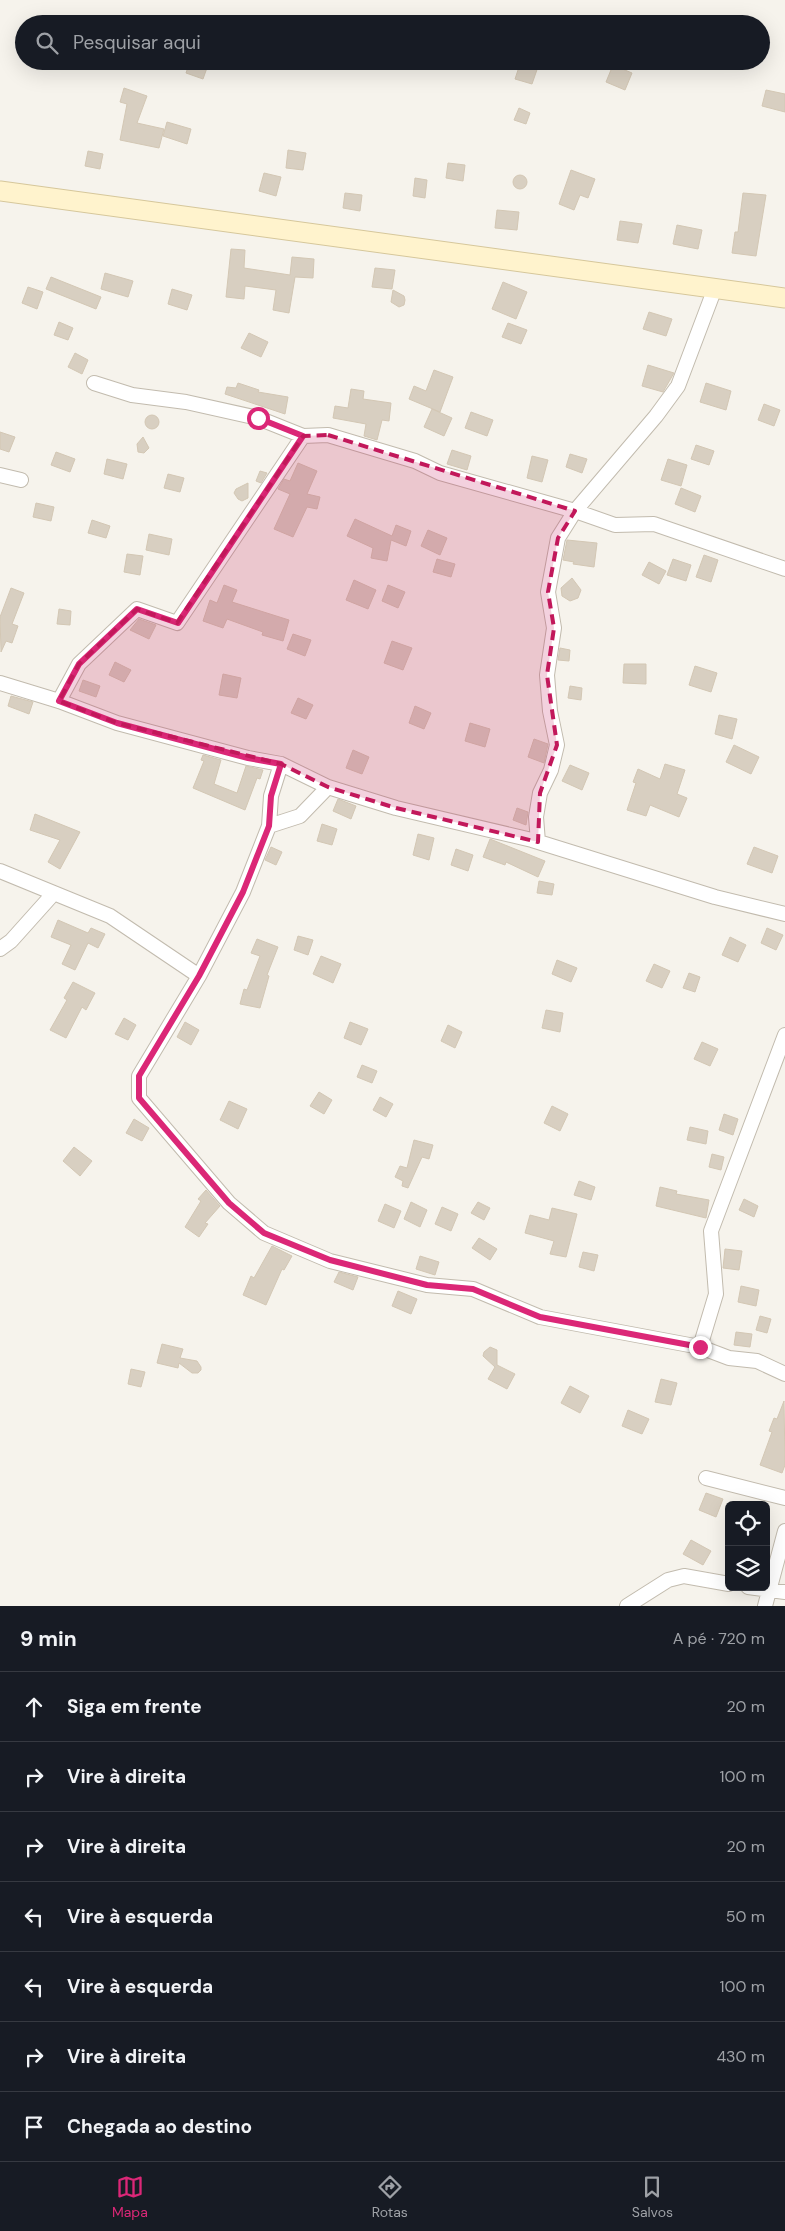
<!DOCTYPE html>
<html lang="pt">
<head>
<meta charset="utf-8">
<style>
  body { margin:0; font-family:"DM Sans",sans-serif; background:#20242c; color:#f1f3f6 }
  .controls { position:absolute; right:15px; bottom:15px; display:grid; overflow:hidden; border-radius:8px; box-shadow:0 5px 20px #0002 }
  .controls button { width:45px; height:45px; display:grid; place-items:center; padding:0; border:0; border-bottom:1px solid #363941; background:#171b24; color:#f1f3f6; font:25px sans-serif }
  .stop { position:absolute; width:15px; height:15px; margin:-11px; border:4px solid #db2777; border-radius:50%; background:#fff }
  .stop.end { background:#db2777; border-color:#fff; box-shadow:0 1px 5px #0008 }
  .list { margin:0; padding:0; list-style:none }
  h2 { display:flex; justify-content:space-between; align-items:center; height:65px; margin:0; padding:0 20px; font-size:21px }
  h2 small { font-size:16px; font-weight:400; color:#9ea1a6 }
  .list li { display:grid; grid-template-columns:32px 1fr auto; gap:15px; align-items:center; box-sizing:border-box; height:70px; padding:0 20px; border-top:1px solid #363941 }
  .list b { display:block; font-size:19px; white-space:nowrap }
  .list em { font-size:16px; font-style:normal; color:#9ea1a6 }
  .icon { flex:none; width:28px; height:28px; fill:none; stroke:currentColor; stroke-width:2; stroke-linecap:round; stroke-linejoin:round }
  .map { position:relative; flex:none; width:785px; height:1606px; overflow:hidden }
  .search { position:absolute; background:#171b24; box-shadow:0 5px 20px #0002; left:15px; right:15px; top:15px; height:55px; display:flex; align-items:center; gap:12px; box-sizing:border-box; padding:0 18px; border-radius:28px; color:#9ea1a6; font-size:19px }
  .sheet { height:555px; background:#171b24 }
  nav { display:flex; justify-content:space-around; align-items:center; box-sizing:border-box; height:70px; border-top:1px solid #363941; background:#171b24; font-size:14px; color:#9ea1a6 }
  nav a { display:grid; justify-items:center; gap:2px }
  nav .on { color:#db2777 }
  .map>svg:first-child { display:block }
</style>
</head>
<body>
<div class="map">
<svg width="785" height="1606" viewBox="0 0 785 1606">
  <rect width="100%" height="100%" fill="#f6f3ec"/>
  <path fill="#d8cfc1" stroke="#d3c7b4" d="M190,61L208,65L203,79L186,73Z
    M521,61H540L532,84L515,79Z
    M613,65L632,73L625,90L606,82Z
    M124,88L147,96L137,123L164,129L159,148L120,140L127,104L120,102Z
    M766,90L785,94V112L762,106Z
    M519,108L530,113L526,124L514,120Z
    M167,122L191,129L187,144L163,136Z
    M288,150L306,153L303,170L286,168Z
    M88,151L103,154L100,169L85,166Z
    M448,163L465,165L463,181L446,178Z
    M571,170L595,179L588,198L580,195L574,210L559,204Z
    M264,173L281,177L276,196L259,191Z
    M513 182a7 7 0 1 1 14 0a7 7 0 1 1-14 0Z
    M415,178L427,180L425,198L413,196Z
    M345,193L362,195L360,211L343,208Z
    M743,193L766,195L756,256L732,253L735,232H738Z
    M497,210L519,212L517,230L495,228Z
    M620,221L642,224L638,243L617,240Z
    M677,225L702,230L698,249L673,244Z
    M231,249L245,250L244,268L290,275L292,257L314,259L313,278L295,277L289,313L273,310L276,290L245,286L244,299L226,297Z
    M375,268L395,270L392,289L372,287Z
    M105,273L133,281L128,297L101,289Z
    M51,277L101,297L96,309L46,289Z
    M503,282L527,292L516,319L492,309Z
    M28,287L43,292L37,309L22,303Z
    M172,289L192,295L187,310L168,304Z
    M393,290L404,296L405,300L404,305L399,307L391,302Z
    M649,312L672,319L666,336L643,329Z
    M59,322L73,328L68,340L54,335Z
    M508,323L527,330L521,344L502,337Z
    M249,333L268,342L261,357L241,348Z
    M75,353L88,360L82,374L68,367Z
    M648,365L674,373L663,392L642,386Z
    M434,370L453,377L440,412L409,399L414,386L426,391Z
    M238,383L259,390L258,392L288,397L285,414L225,394L227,387L236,388Z
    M706,383L731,391L726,410L700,402Z
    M351,389L364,391L363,399L391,403L389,421L382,420L377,440L364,436L366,424L333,418L335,406L348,408Z
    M764,404L780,410L774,426L758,420Z
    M432,409L452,418L444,436L424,427Z
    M471,412L493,420L487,436L465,428Z
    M145 422a7 7 0 1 1 14 0a7 7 0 1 1-14 0Z
    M0,432L15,437L9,452L0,449Z
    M143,437L149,448L144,453L138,452L137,444Z
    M696,445L714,451L709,465L691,459Z
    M452,450L471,456L467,470L447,464Z
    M56,452L75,459L70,472L51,465Z
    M570,454L587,459L582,473L566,467Z
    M532,456L548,460L542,482L527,478Z
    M107,459L127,464L123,479L104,474Z
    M668,459L687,465L681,486L661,480Z
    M298,463L317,471L307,494L320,497L317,509L307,507L293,537L274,529L290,494L278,489L284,479L290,481Z
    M260,471L267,473L261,483L256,481Z
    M168,474L184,478L180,492L164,488Z
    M248,483V498L242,501L238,499L234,493L236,489Z
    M681,488L701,496L695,512L675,504Z
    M36,503L54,507L51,521L33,517Z
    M355,519L392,536L396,525L411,531L406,546L391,540L387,561L371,558L373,548L347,536Z
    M92,520L110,526L106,538L88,533Z
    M428,530L447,538L440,555L421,546Z
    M149,534L172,539L169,555L146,550Z
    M567,540L597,543L594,567L573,564L574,562L563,560Z
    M127,554L143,556L140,575L124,572Z
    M704,555L718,560L711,582L696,577Z
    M437,559L455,564L451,577L433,572Z
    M673,559L691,565L686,581L667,575Z
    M649,562L666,571L659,584L642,575Z
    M572,578L581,590L578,598L570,601L562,596L561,588Z
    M354,580L376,590L368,609L346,600Z
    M224,585L237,590L232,602L289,620L283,641L262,635L263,632L227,619L223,628L203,621L210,600L217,603Z
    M388,585L405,592L398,608L382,601Z
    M11,588L24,593L12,624L18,626L12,643L6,641L1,652L0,617Z
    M59,609L71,611L70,625L57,624Z
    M139,619L156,625L149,639L130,630Z
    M293,634L311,640L305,656L287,649Z
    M392,641L412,648L403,670L384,663Z
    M560,648L570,650L569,661L558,660Z
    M115,662L131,670L124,682L109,675Z
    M624,664H646V684L623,683Z
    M695,666L717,673L711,692L689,685Z
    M223,674L241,678L237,698L219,695Z
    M83,680L100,686L96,697L79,691Z
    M570,686L582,688L581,700L568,698Z
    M11,696L33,702L29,714L8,706Z
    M298,698L313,705L306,719L291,713Z
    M415,706L431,713L424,729L409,723Z
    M719,715L737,719L732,739L715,734Z
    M470,723L490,729L485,747L465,741Z
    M534,739L548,744L544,763L528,757Z
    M734,745L759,757L751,774L726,762Z
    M353,750L369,757L362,774L346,768Z
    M203,755L221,760L214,784L237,793L246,766L263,770L260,779L257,778L245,810L193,788L204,761L201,760Z
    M665,764L685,770L677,794L687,798L679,817L650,805L646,816L627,810L636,783L633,782L638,769L660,779Z
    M570,765L589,773L582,790L562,781Z
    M338,799L356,806L351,819L333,811Z
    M517,808L528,812L526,825L513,820Z
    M35,814L80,832L60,869L48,862L60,840L30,830Z
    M322,824L337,829L332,845L317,841Z
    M418,834L434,838L429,860L413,855Z
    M490,839L545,861L538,877L506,862L505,865L483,857Z
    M271,847L282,852L276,865L265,860Z
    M754,847L778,856L772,873L747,864Z
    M456,849L473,855L468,871L451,865Z
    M539,881L554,884L552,895L537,893Z
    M58,920L88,933L91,928L105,934L98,948L88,943L75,970L62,964L71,945L51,937Z
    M767,928L783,935L776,950L761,943Z
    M298,936L313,940L308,955L294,950Z
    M730,937L746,945L738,962L722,955Z
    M257,939L278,947L267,975L269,976L260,1008L240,1004L244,989L247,990L260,956L251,953Z
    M321,956L341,964L333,983L313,974Z
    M557,960L577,968L571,982L552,974Z
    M654,964L670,971L662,988L646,981Z
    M689,973L700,977L695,992L683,988Z
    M73,982L95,993L86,1010L82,1007L66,1038L50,1030L67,1000L64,998Z
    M546,1010L563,1013L560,1032L542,1028Z
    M124,1018L136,1025L128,1040L115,1034Z
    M185,1022L199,1030L191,1045L177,1037Z
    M350,1022L368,1029L361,1045L344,1038Z
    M448,1025L462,1032L455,1048L441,1041Z
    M702,1042L718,1049L710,1066L694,1059Z
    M362,1065L377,1071L372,1083L357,1077Z
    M319,1092L332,1100L324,1114L310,1106Z
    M380,1097L393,1104L386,1117L373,1110Z
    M229,1101L247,1109L238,1129L220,1120Z
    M552,1106L568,1114L560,1131L544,1123Z
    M724,1114L738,1119L733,1135L719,1130Z
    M134,1119L149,1128L142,1141L126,1133Z
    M690,1127L708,1131L706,1144L687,1140Z
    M414,1140L433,1145L429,1159L422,1157L408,1188L402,1186L403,1181L395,1177L400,1166L407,1168Z
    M74,1147L92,1161L80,1176L63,1161Z
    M712,1154L724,1157L721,1170L709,1167Z
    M579,1181L595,1187L591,1200L574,1195Z
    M660,1187L677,1191L676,1194L709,1200L706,1218L656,1206Z
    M206,1190L220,1206L205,1223L208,1224L199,1237L185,1227L201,1201L198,1199Z
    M744,1199L758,1206L754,1217L739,1210Z
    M411,1202L427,1210L420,1227L404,1219Z
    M478,1202L490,1208L484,1220L471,1213Z
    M385,1204L401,1211L394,1228L378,1221Z
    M442,1207L458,1214L451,1231L435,1224Z
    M552,1208L577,1214L566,1257L550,1254L554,1241L525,1233L530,1215L549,1220Z
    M479,1238L497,1249L490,1260L472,1248Z
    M272,1246L292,1256L284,1270L282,1269L266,1305L243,1295L251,1276L254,1278Z
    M725,1249L742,1251L739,1270L723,1268Z
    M583,1252L598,1255L594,1271L579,1267Z
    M420,1256L439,1262L435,1275L416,1269Z
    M339,1272L358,1277L353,1290L334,1282Z
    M741,1286L759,1290L756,1306L738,1302Z
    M398,1291L417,1299L411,1314L392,1306Z
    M760,1316L771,1319L767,1333L756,1330Z
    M736,1332L752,1334L750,1347L734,1345Z
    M162,1344L183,1349L180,1358L197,1361L201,1367V1370L198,1373H192L179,1363L178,1368L157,1363Z
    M490,1347L497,1350V1365L515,1374L507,1389L488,1379L495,1367L483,1356L484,1352Z
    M131,1369L145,1372L141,1387L128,1384Z
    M661,1379L677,1383L671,1405L655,1402Z
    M570,1386L589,1396L580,1413L561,1403Z
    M784,1401L785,1465L782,1473L760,1465L772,1432L769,1431L774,1418L777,1419Z
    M628,1410L649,1419L642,1434L622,1426Z
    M706,1493L723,1499L716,1517L699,1510Z
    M691,1540L711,1551L703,1565L683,1554Z"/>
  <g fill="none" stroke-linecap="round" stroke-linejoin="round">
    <g stroke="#c2bbae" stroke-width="16">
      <path id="street" d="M94,383L132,395L186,402L258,418L303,436L328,435L415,461L440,473L575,511L615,525L654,524L785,569
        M0,475L21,480
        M0,683L59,701L117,723L248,758L281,764L328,787L300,816L269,826
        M59,701L79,664L137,609L177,623L303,436
        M281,764L271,796L269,826L243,892L199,976L139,1076V1098L229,1203L264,1233L330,1261L427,1285L473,1289L540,1317L700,1347L729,1358L757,1361L785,1374
        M328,787L396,808L532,840L715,897L785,914
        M538,842L536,817L540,793L551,770L557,745L550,711L547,675L554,628L548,592L558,538L575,511L656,416L678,386L715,288
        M0,871L110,916L199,976
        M0,949L11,941L54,893
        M700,1347L716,1294L711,1231L785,1035
        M706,1478L785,1498
        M748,1587L785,1592
        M627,1606L668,1580L684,1576L729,1584
        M765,1606L785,1531"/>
    </g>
    <g stroke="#d6c79b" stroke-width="21">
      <path id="secondary" d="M0,191L785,298"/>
    </g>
    <use href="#street" stroke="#fff" stroke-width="14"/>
    <use href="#secondary" stroke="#fff3cd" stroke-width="19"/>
  </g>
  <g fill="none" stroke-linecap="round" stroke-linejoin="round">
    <path stroke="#db2777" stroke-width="6" d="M258,418L303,436L178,623L137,609L79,664L59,701L117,723L248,758L281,764L271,796L269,826L243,892L199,976L139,1076V1098L229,1203L264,1233L330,1260L427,1285L473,1289L540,1317L700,1347"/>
  </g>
  <path fill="#c2185b" fill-opacity="0.2" stroke="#c2185b" stroke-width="4" stroke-dasharray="10 6" stroke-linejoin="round" d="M328,435L575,511L558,538L548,592L554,628L547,675L557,745L540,793L538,842L396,808L328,787L281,764L117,723L59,701L79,664L137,609L177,623L303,436Z"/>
</svg>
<div class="controls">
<button><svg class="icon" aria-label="locate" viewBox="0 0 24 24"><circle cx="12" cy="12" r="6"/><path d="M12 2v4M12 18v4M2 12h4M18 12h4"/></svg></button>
<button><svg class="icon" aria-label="layers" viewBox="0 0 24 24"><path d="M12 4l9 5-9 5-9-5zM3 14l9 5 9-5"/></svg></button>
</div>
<div class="stop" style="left:258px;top:418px"></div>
<div class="stop end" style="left:700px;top:1347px"></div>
<div class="search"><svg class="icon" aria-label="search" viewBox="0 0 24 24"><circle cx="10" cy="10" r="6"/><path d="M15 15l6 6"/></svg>Pesquisar aqui</div>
</div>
<section class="sheet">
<h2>9 min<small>A pé · 720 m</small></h2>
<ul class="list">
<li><svg class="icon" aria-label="ahead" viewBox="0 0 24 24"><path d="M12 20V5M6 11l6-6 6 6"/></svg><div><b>Siga em frente</b></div><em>20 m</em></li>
<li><svg class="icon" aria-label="right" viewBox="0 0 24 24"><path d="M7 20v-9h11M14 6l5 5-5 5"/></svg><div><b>Vire à direita</b></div><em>100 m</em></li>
<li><svg class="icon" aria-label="right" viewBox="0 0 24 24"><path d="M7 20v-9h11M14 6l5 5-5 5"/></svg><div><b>Vire à direita</b></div><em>20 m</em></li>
<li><svg class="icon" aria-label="left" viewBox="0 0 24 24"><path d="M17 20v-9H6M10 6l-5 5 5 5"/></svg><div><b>Vire à esquerda</b></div><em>50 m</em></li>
<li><svg class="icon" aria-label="left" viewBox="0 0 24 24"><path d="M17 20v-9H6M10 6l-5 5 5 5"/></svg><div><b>Vire à esquerda</b></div><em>100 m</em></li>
<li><svg class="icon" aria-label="right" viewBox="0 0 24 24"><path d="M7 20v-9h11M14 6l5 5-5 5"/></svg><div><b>Vire à direita</b></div><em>430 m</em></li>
<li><svg class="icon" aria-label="arrive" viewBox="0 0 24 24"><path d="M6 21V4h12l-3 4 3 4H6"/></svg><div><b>Chegada ao destino</b></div></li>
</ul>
</section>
<nav>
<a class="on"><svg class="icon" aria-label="map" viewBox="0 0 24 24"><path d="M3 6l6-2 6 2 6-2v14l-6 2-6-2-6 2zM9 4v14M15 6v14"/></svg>Mapa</a>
<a><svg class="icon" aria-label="directions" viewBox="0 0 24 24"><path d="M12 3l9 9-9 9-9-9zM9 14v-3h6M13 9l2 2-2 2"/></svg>Rotas</a>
<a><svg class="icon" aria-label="saved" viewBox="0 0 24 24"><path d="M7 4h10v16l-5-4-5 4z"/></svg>Salvos</a>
</nav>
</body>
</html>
